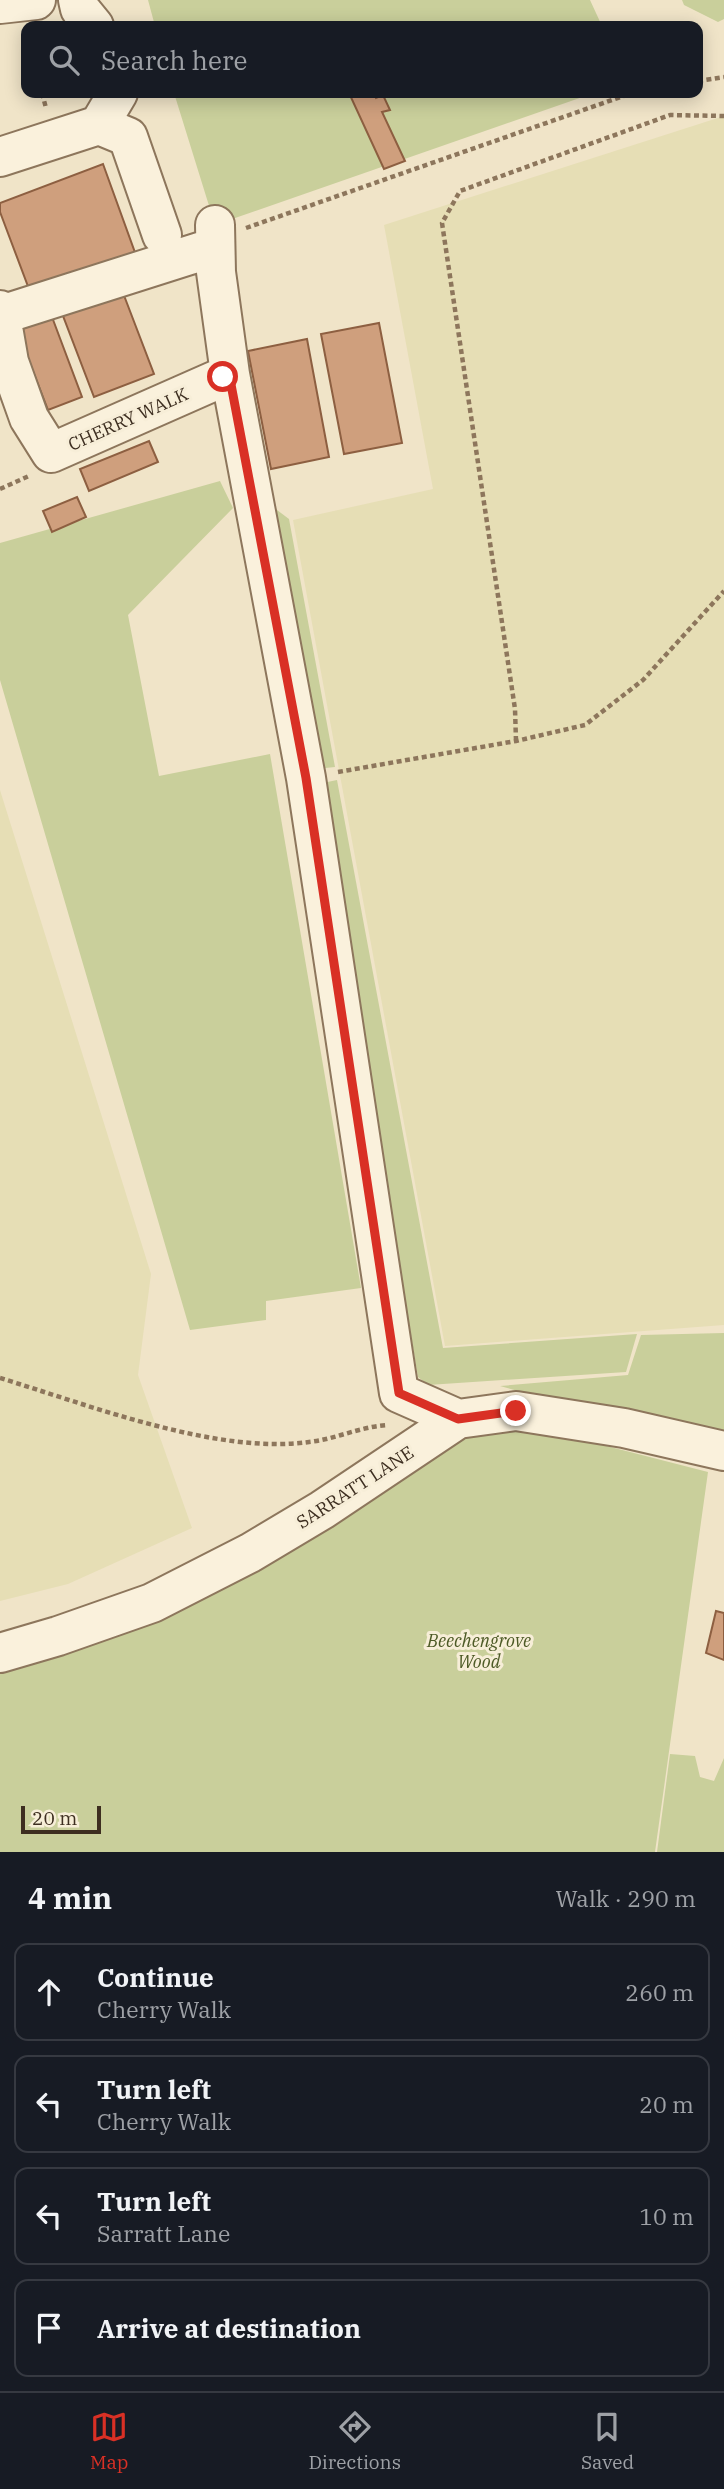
<!DOCTYPE html>
<html lang="en">
<head>
<meta charset="utf-8">
<style>
  body { margin:0; font-family:"IBM Plex Serif",serif; background:#20242c; color:#f1f3f6 }
  .scale { position:absolute; left:21px; bottom:18px; width:80px; box-sizing:border-box; padding-left:7px; border:4px solid #3d2e20; border-top:0; font-size:19px; line-height:24px; white-space:nowrap; color:#3d2e20; -webkit-text-stroke:5px #f7eed8; paint-order:stroke }
  .stop { position:absolute; width:21px; height:21px; margin:-16px; border:5px solid #d93025; border-radius:50%; background:#fff }
  .stop.end { background:#d93025; border-color:#fff; box-shadow:0 2px 7px #0008 }
  .list { margin:0; padding:0; list-style:none }
  h2 { display:flex; justify-content:space-between; align-items:center; height:91px; margin:0; padding:0 28px; font-size:30px }
  h2 small { font-size:23px; font-weight:400; color:#9ea1a6 }
  .list li { display:grid; grid-template-columns:46px 1fr auto; gap:21px; align-items:center; box-sizing:border-box; height:98px; margin:0 14px 14px; padding:0 14px; border:2px solid #363941; border-radius:14px }
  .list b { display:block; font-size:26px; white-space:nowrap }
  .list p { margin:0; font-size:23px; white-space:nowrap; color:#9ea1a6 }
  .list em { font-size:23px; font-style:normal; color:#9ea1a6 }
  .icon { flex:none; width:38px; height:38px; fill:none; stroke:currentColor; stroke-width:2; stroke-linecap:round; stroke-linejoin:round }
  .map { position:relative; flex:none; width:724px; height:1852px; overflow:hidden }
  .search { position:absolute; background:#171b24; box-shadow:0 4px 18px #0003; left:21px; right:21px; top:21px; height:77px; display:flex; align-items:center; gap:18px; box-sizing:border-box; padding:0 24px; border-radius:14px; color:#9ea1a6; font-size:26px }
  .sheet { height:539px; background:#171b24 }
  nav { display:flex; justify-content:space-around; align-items:center; box-sizing:border-box; height:98px; border-top:2px solid #363941; background:#171b24; font-size:19px; color:#9ea1a6 }
  nav a { display:grid; justify-items:center; gap:4px }
  nav .on { color:#d93025 }
  .map>svg:first-child { display:block }
</style>
</head>
<body>
<div class="map">
<svg width="724" height="1852" viewBox="0 0 724 1852">
  <rect width="100%" height="100%" fill="#f0e4c8"/>
  <path fill="#e6deb5" d="M724,116V1325L445,1346L293,520L433,489L384,225Z
    M0,790L151,1274L138,1375L192,1528L68,1584L0,1601Z"/>
  <path fill="#c9cf9b" d="M148,0H590L602,26H155Z
    M682,0H724V19L718,22L684,5Z
    M174,93H594L215,225Z
    M220,481L233,508L128,615L159,776L270,754L361,1288L266,1301V1320L190,1330L0,680V543Z
    M269,504L289,519L335,767L316,769Z
    M337,780L443,1348L637,1334L626,1372L428,1385L418,1377L318,784Z
    M724,1333V1448L500,1386L628,1375L641,1335Z
    M513,1422L708,1472L655,1852H0V1650L131,1594L461,1430Z
    M670,1754L695,1756L700,1777L714,1781L724,1758V1852H657Z"/>
  <path fill="#cf9f7d" stroke="#8d5f41" stroke-width="2" d="M349,93H374L376,98L383,95L390,110L382,112L405,161L384,169Z
    M103,164L137,258L32,297L0,212V203Z
    M120,285L154,374L94,397L60,308Z
    M49,309L82,397L48,410L14,322Z
    M379,323L402,443L344,454L321,334Z
    M307,339L329,457L271,469L248,351Z
    M149,441L158,462L89,491L80,469Z
    M77,497L86,517L52,532L43,511Z
    M716,1611L724,1613V1660L706,1653Z"/>
  <g fill="none" stroke-linecap="round" stroke-linejoin="round">
    <g stroke="#8d765c" stroke-width="42">
      <path id="minor" d="M78,0L80,9L94,26
        M0,4L36,0
        M99,125L128,137L162,235
        M0,157L99,125L118,93
        M215,225L216,272L230,374L306,778L399,1393L458,1419
        M0,310L9,362L29,418L51,453L230,374
        M1,315L215,247
        M0,1653L58,1636L152,1603L250,1553L322,1510L458,1419L516,1411L624,1428L724,1451"/>
    </g>
    <path stroke="#8d765c" stroke-width="4.5" stroke-dasharray="5 3.5" stroke-linecap="butt" d="M698,81L724,77
      M42,93L46,108
      M246,228L632,93
      M0,489L29,476
      M516,741L515,709L442,223L460,191L670,115L724,116
      M338,772L516,741L585,725L643,680L724,591
      M0,1378C89,1405 217,1455 309,1442C336,1439 359,1427 387,1425"/>
    <use href="#minor" stroke="#faf1dc" stroke-width="38"/>
  </g>
  <g fill="none" stroke-linecap="round" stroke-linejoin="round">
    <path stroke="#d93025" stroke-width="9" d="M223,377L229,374L306,778L399,1393L458,1419L516,1411"/>
  </g>
  <g text-anchor="middle" dominant-baseline="central" stroke-width="6" stroke-linejoin="round" paint-order="stroke">
    <g font-size="18" fill="#3d2e20" stroke="#f7eed8">
      <text transform="translate(128 419) rotate(-24)">CHERRY WALK</text>
      <text transform="translate(355 1487) rotate(-33)">SARRATT LANE</text>
    </g>
    <g font-size="18" font-style="italic" fill="#4d5a26" stroke="#f7eed8">
      <text x="479" y="1640">Beechengrove<tspan x="479" dy="21">Wood</tspan></text>
    </g>
  </g>
</svg>
<div class="scale">20 m</div>
<div class="stop" style="left:223px;top:377px"></div>
<div class="stop end" style="left:516px;top:1411px"></div>
<div class="search"><svg class="icon" aria-label="search" viewBox="0 0 24 24"><circle cx="10" cy="10" r="6"/><path d="M15 15l6 6"/></svg>Search here</div>
</div>
<section class="sheet">
<h2>4 min<small>Walk · 290 m</small></h2>
<ul class="list">
<li><svg class="icon" aria-label="ahead" viewBox="0 0 24 24"><path d="M12 20V5M6 11l6-6 6 6"/></svg><div><b>Continue</b><p>Cherry Walk</p></div><em>260 m</em></li>
<li><svg class="icon" aria-label="left" viewBox="0 0 24 24"><path d="M17 20v-9H6M10 6l-5 5 5 5"/></svg><div><b>Turn left</b><p>Cherry Walk</p></div><em>20 m</em></li>
<li><svg class="icon" aria-label="left" viewBox="0 0 24 24"><path d="M17 20v-9H6M10 6l-5 5 5 5"/></svg><div><b>Turn left</b><p>Sarratt Lane</p></div><em>10 m</em></li>
<li><svg class="icon" aria-label="arrive" viewBox="0 0 24 24"><path d="M6 21V4h12l-3 4 3 4H6"/></svg><div><b>Arrive at destination</b></div></li>
</ul>
</section>
<nav>
<a class="on"><svg class="icon" aria-label="map" viewBox="0 0 24 24"><path d="M3 6l6-2 6 2 6-2v14l-6 2-6-2-6 2zM9 4v14M15 6v14"/></svg>Map</a>
<a><svg class="icon" aria-label="directions" viewBox="0 0 24 24"><path d="M12 3l9 9-9 9-9-9zM9 14v-3h6M13 9l2 2-2 2"/></svg>Directions</a>
<a><svg class="icon" aria-label="saved" viewBox="0 0 24 24"><path d="M7 4h10v16l-5-4-5 4z"/></svg>Saved</a>
</nav>
</body>
</html>
